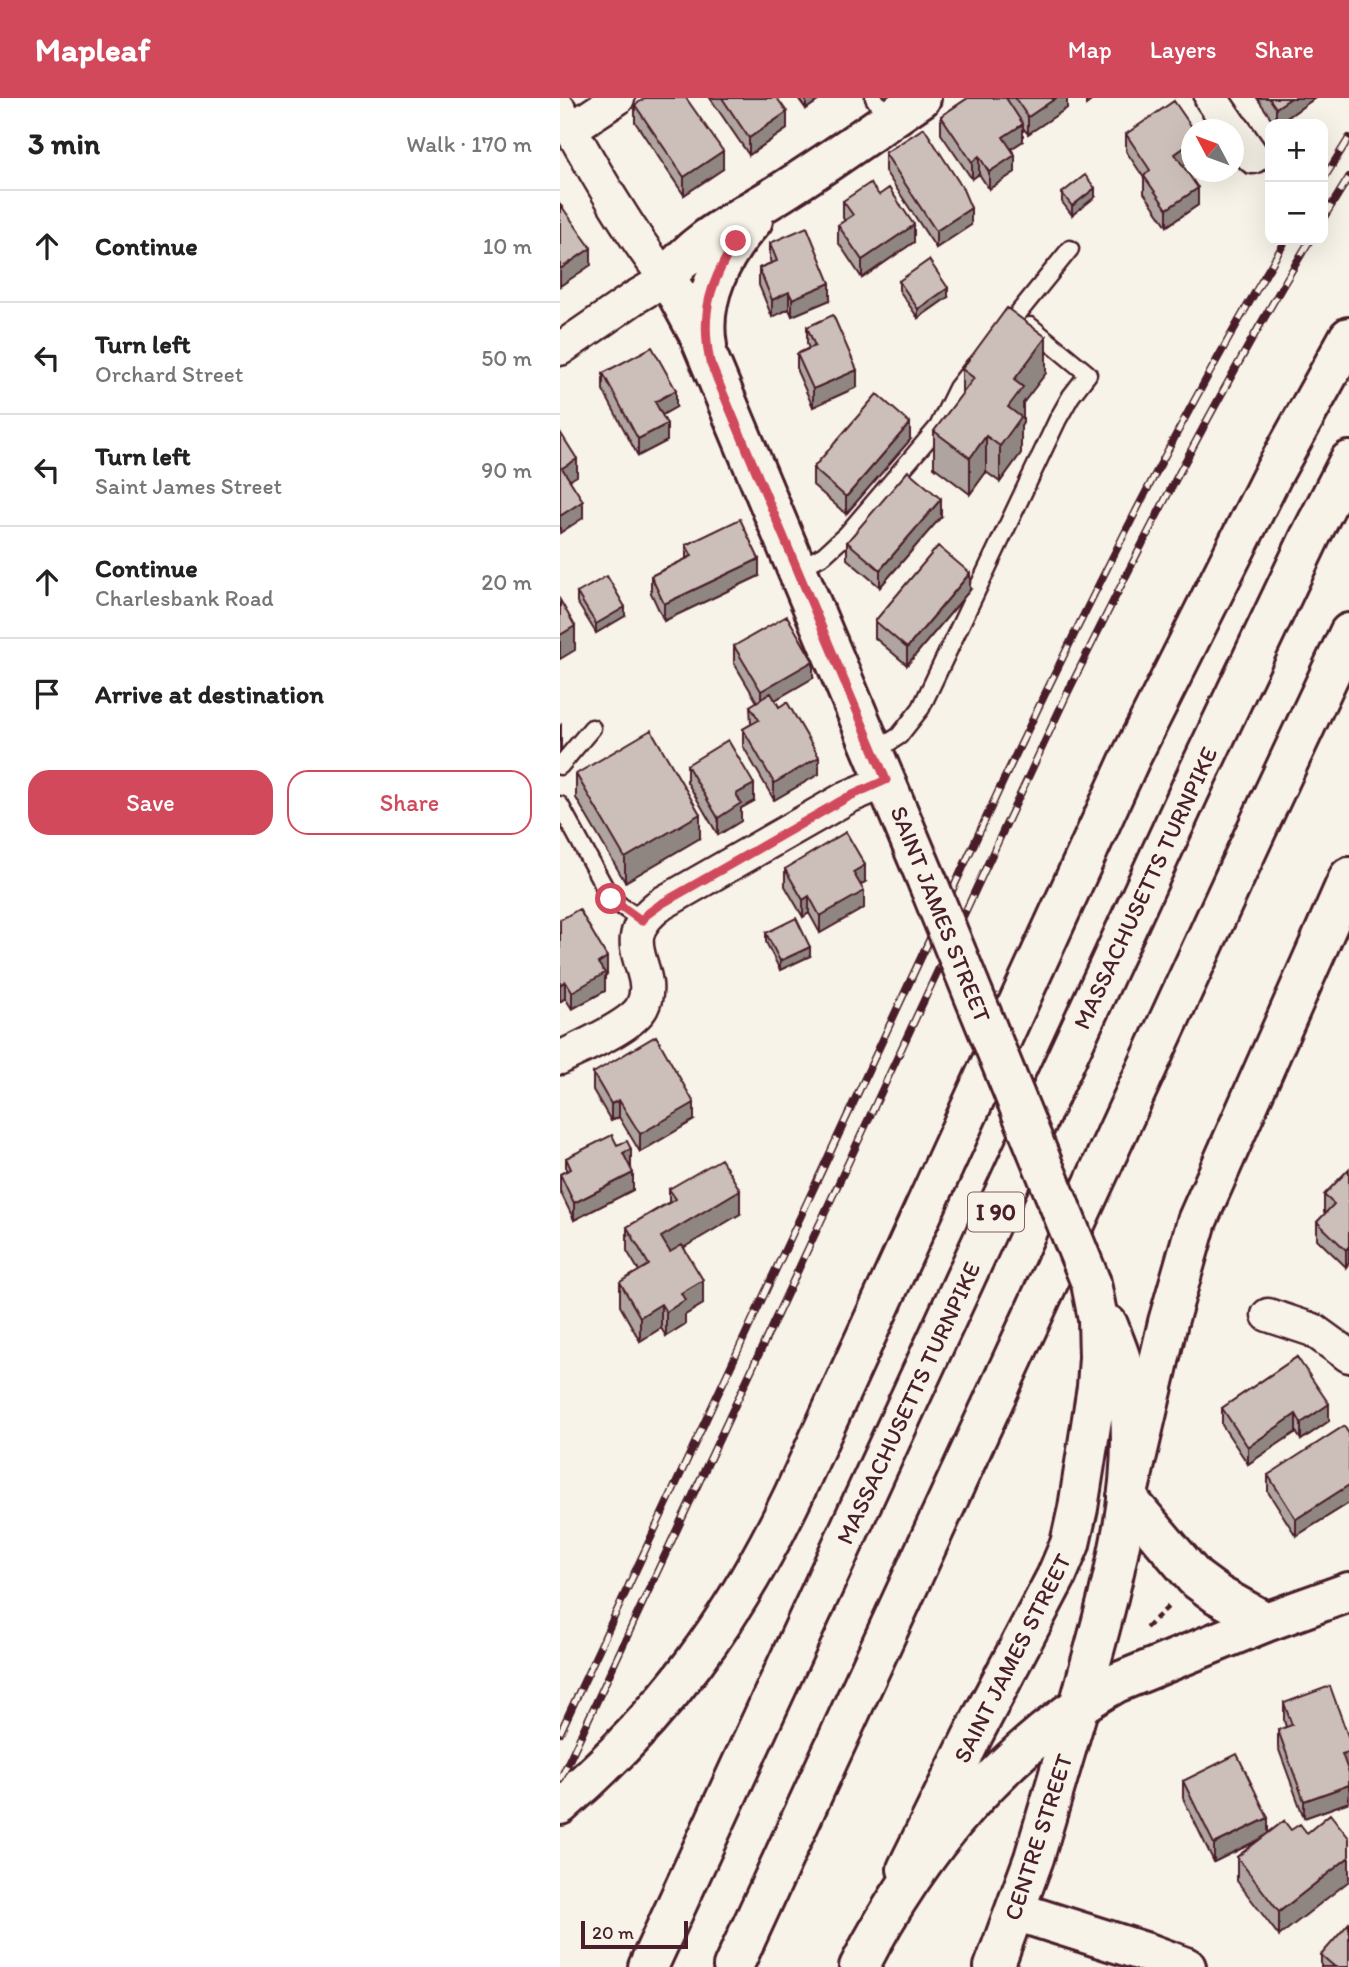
<!DOCTYPE html>
<html lang="en">
<head>
<meta charset="utf-8">
<style>
  body { margin:0; font-family:Itim,sans-serif; background:#f2f2f2; color:#222 }
  .controls { position:absolute; right:21px; top:21px; display:grid; overflow:hidden; border-radius:14px; box-shadow:0 7px 28px #0002 }
  .controls button { width:63px; height:63px; display:grid; place-items:center; padding:0; border:0; border-bottom:2px solid #e0e0e0; background:#fff; color:#222; font:35px sans-serif }
  .compass { position:absolute; left:621px; top:21px; width:63px; height:63px; border-radius:50%; background:#fff; box-shadow:0 7px 28px #0002; rotate:311deg }
  .scale { position:absolute; left:21px; bottom:18px; width:107px; box-sizing:border-box; padding-left:7px; border:4px solid #4a1f2b; border-top:0; font-size:19px; line-height:24px; white-space:nowrap; color:#4a1f2b; -webkit-text-stroke:5px #f7f3e8; paint-order:stroke }
  .stop { position:absolute; width:21px; height:21px; margin:-16px; border:5px solid #d1495b; border-radius:50%; background:#fff }
  .stop.end { background:#d1495b; border-color:#fff; box-shadow:0 2px 7px #0008 }
  .list { margin:0; padding:0; list-style:none }
  h2 { display:flex; justify-content:space-between; align-items:center; height:91px; margin:0; padding:0 28px; font-size:30px }
  h2 small { font-size:23px; font-weight:400; color:#767676 }
  .list li { display:grid; grid-template-columns:46px 1fr auto; gap:21px; align-items:center; box-sizing:border-box; height:112px; padding:0 28px; border-top:2px solid #e0e0e0 }
  .list b { display:block; font-size:26px; white-space:nowrap }
  .list p { margin:0; font-size:23px; white-space:nowrap; color:#767676 }
  .list em { font-size:23px; font-style:normal; color:#767676 }
  .actions { display:flex; gap:14px; padding:21px 28px }
  .actions a { flex:1; padding:16px 0; border:2px solid #d1495b; border-radius:21px; text-align:center; font-size:24px; color:#d1495b }
  .actions .main { background:#d1495b; color:#fff }
  .icon { flex:none; width:38px; height:38px; fill:none; stroke:currentColor; stroke-width:2; stroke-linecap:round; stroke-linejoin:round }
  .map { position:relative; flex:none; width:789px; height:1869px; overflow:hidden }
  header { display:flex; align-items:center; gap:42px; box-sizing:border-box; height:98px; padding:0 35px; background:#d1495b; color:#fff }
  header strong { font-size:33px }
  nav { display:flex; gap:38px; margin-inline-start:auto; font-size:24px }
  main { display:flex }
  aside { flex:1; background:#fff }
  .map>svg:first-child { display:block }
</style>
</head>
<body>
<header>
<strong>Mapleaf</strong>
<nav><a>Map</a><a>Layers</a><a>Share</a></nav>
</header>
<main>
<aside>
<h2>3 min<small>Walk · 170 m</small></h2>
<ul class="list">
<li><svg class="icon" aria-label="ahead" viewBox="0 0 24 24"><path d="M12 20V5M6 11l6-6 6 6"/></svg><div><b>Continue</b></div><em>10 m</em></li>
<li><svg class="icon" aria-label="left" viewBox="0 0 24 24"><path d="M17 20v-9H6M10 6l-5 5 5 5"/></svg><div><b>Turn left</b><p>Orchard Street</p></div><em>50 m</em></li>
<li><svg class="icon" aria-label="left" viewBox="0 0 24 24"><path d="M17 20v-9H6M10 6l-5 5 5 5"/></svg><div><b>Turn left</b><p>Saint James Street</p></div><em>90 m</em></li>
<li><svg class="icon" aria-label="ahead" viewBox="0 0 24 24"><path d="M12 20V5M6 11l6-6 6 6"/></svg><div><b>Continue</b><p>Charlesbank Road</p></div><em>20 m</em></li>
<li><svg class="icon" aria-label="arrive" viewBox="0 0 24 24"><path d="M6 21V4h12l-3 4 3 4H6"/></svg><div><b>Arrive at destination</b></div></li>
</ul>
<div class="actions"><a class="main">Save</a><a>Share</a></div>
</aside>
<div class="map">
<svg width="789" height="1869" viewBox="0 0 789 1869">
  <rect width="100%" height="100%" fill="#f7f3e8"/>
  <filter id="ink" filterUnits="userSpaceOnUse"><feTurbulence type="fractalNoise" baseFrequency=".0143" numOctaves="2"/><feDisplacementMap in="SourceGraphic" scale="14" xChannelSelector="R" yChannelSelector="G"/><feConvolveMatrix kernelMatrix="1 2 1 2 8 2 1 2 1" color-interpolation-filters="sRGB"/></filter>
  <g filter="url(#ink)">
    <g fill="none" stroke-linecap="round" stroke-linejoin="round">
      <g stroke="#4a1f2b" stroke-width="21">
        <path id="service" d="M314,0L329,22
          M443,234L510,151
          M238,471L264,457L287,436L378,329L397,290L415,267
          M314,654L339,638L361,610L498,321L511,298L528,276L470,228
          M0,668L32,630
          M0,707L51,801L83,823"/>
      </g>
      <g stroke="#4a1f2b" stroke-width="37">
        <path id="minor" d="M651,0L673,32
          M0,12C33,70 65,128 106,181L74,200L0,251
          M11,31L58,0
          M674,32L693,59
          M0,960C21,949 71,929 82,909C101,871 48,845 101,806L288,699L326,683
          M708,1217L753,1232L789,1258"/>
      </g>
      <g stroke="#4a1f2b" stroke-width="44">
        <path id="tertiary" d="M361,0C318,29 275,60 231,88C189,116 135,139 106,181L118,198L139,237L368,785
          M147,248C139,201 162,156 193,122
          M519,1608C546,1506 585,1389 566,1283C563,1263 555,1245 548,1227
          M347,1771L414,1635L496,1479L510,1446L518,1410L537,1289L539,1259L538,1221L531,1185"/>
      </g>
      <g stroke="#4a1f2b" stroke-width="44">
        <path id="primary" d="M567,1400L635,1480L658,1497L706,1524
          M455,1813L591,1856L626,1869
          M299,1869C357,1755 444,1648 556,1585L706,1524L789,1494
          M434,1869L474,1760L519,1608"/>
      </g>
      <g stroke="#4a1f2b" stroke-width="44">
        <path id="motorway" d="M567,1400L608,1224L637,1123L789,779
          M0,1707C104,1618 174,1521 233,1398L569,663L713,376L789,239
          M88,1869L637,677L750,439L789,363
          M173,1869L696,733L789,535"/>
      </g>
      <path stroke="#4a1f2b" stroke-width="4.5" stroke-dasharray="7 5" stroke-linecap="butt" d="M586,1530L611,1506"/>
      <use href="#service" stroke="#f7f3e8" stroke-width="16"/>
      <use href="#minor" stroke="#f7f3e8" stroke-width="32"/>
      <use href="#tertiary" stroke="#f7f3e8" stroke-width="38"/>
      <use href="#primary" stroke="#f7f3e8" stroke-width="38"/>
      <use href="#motorway" stroke="#f7f3e8" stroke-width="38"/>
      <g stroke="#4a1f2b" stroke-width="8">
        <path id="rail" d="M763,82L789,40
          M763,121L789,79
          M0,1635L446,677C533,495 622,315 726,142
          M0,1682L507,596C583,442 661,289 750,142"/>
      </g>
      <use href="#rail" stroke="#f7f3e8" stroke-width="5" stroke-dasharray="16" stroke-linecap="butt"/>
      <g stroke="#4a1f2b" stroke-width="44" stroke-linecap="butt">
        <path id="tertiary-bridge" d="M368,785L531,1185"/>
      </g>
      <use href="#tertiary-bridge" stroke="#f7f3e8" stroke-width="38"/>
    </g>
    <path fill="#afa49f" stroke="#4a1f2b" stroke-width="2" d="M150,0H217L227,31L189,57Z
      M238,0H262L246,11Z
      M408,0H507V10L468,36L463,30V43L451,51L455,74L429,91L419,76L412,81L381,36V18Z
      M697,0H755L718,26H715Z
      M75,7L163,71L124,97L75,24Z
      M632,32V62L623,68L638,107L607,128L584,95V80L566,53V36Z
      M325,55L411,127L376,150L325,73Z
      M502,95L535,99L512,117L502,104Z
      M319,97L354,144L302,180L278,144V127L285,123L283,120V103Z
      M210,145L270,202L232,218L229,211L212,219L199,187V170L211,165L210,162Z
      M339,183L388,199L358,220L339,192Z
      M247,229L297,289L253,309L237,273V256L249,250L247,246Z
      M402,271L486,275L463,305V325L461,328V355L440,384L426,374L410,396L374,369V333L402,296Z
      M43,275L116,309L102,317L107,343L78,358L43,292Z
      M350,342L286,416L253,387V370Z
      M381,419L320,489L287,461V444Z
      M126,447L199,478L104,523L91,495V478L126,461Z
      M410,492L347,567L315,540V523Z
      M17,495L65,518L36,535L17,504Z
      M174,548L253,580L215,602L259,676L214,702L183,648V631L191,626L190,608L197,604L174,565Z
      M127,667L194,703L181,710V723L158,737L127,684Z
      M16,676L140,740L65,784L16,700Z
      M225,771L305,784L301,786L304,810L260,835L249,815L243,819L225,788Z
      M0,822L47,876L45,878V893L12,911L5,900L0,904Z
      M206,835L250,858L220,872L206,844Z
      M33,975L134,1022L80,1054L59,1019L51,1023L33,992Z
      M57,1047L71,1068L73,1092L14,1122L0,1093V1076L6,1073V1060Z
      M789,1071V1165L786,1169L757,1141V1124L766,1115L764,1114V1097Z
      M109,1091L180,1116L124,1149L143,1206L125,1217V1226L106,1238L101,1230L80,1243L60,1208V1184L79,1173L67,1153V1129L109,1104Z
      M737,1259L769,1323L741,1342L736,1334L688,1366L662,1327V1310Z
      M789,1336V1405L736,1438L708,1394V1377Z
      M724,1605L789,1671H788L789,1675V1704L744,1720L718,1649V1632L726,1629L724,1622Z
      M623,1683L708,1735L724,1723L719,1838L677,1783V1759L699,1742L654,1764L623,1700Z
      M761,1857L789,1869H761Z"/>
    <path fill="#8f8682" stroke="#4a1f2b" stroke-width="2" d="M246,0H262L246,11Z
      M496,0H507V10L468,36V19Z
      M526,0H535L526,7Z
      M731,0H755L718,26H716V10Z
      M227,14V31L189,57V40Z
      M463,26V43L443,56V39Z
      M632,44V62L615,73V56Z
      M163,53V71L124,97V79Z
      M455,57V74L429,91V74Z
      M419,58V76L412,81V64Z
      M535,90V99L512,117V108Z
      M638,90V107L607,128V111Z
      M411,110V127L376,150V133Z
      M354,127V144L302,180V162Z
      M31,150V167L0,188V171Z
      M270,185V202L232,218V201Z
      M388,190V199L358,220V211Z
      M229,194V211L212,219V202Z
      M486,239V275L463,305V325L461,328V355L440,384V348L454,282Z
      M297,272V289L253,309V291Z
      M116,292V309L95,321V304Z
      M350,325V342L286,416V399Z
      M107,326V343L78,358V341Z
      M426,338V374L410,396V360Z
      M17,361V378L2,387V370Z
      M381,401V419L320,489V472Z
      M23,403V420L0,435V418Z
      M199,461V478L104,523V506Z
      M410,475V492L347,567V550Z
      M65,509V518L36,535V526Z
      M15,528V552L0,561V537Z
      M253,563V580L201,610V593Z
      M1,627V651L0,652V628Z
      M259,659V676L214,702V685Z
      M194,686V703L181,710V723L158,737V720L176,696Z
      M140,716V740L65,784V760Z
      M305,767V784L293,791V774Z
      M304,793V810L260,835V818Z
      M249,798V815L243,819V802Z
      M250,849V858L220,872V863Z
      M47,859V876L45,878V893L12,911V894L38,865Z
      M5,883V900L0,904V887Z
      M59,1002V1019L51,1023V1006Z
      M134,1005V1022L80,1054V1036Z
      M71,1051V1068L63,1072V1055Z
      M73,1075V1092L14,1122V1105Z
      M180,1092V1116L101,1163V1139Z
      M789,1148V1165L786,1169V1152Z
      M143,1182V1206L125,1217V1226L106,1238V1214L121,1195Z
      M101,1206V1230L80,1243V1219Z
      M769,1306V1323L741,1342V1325Z
      M736,1316V1334L688,1366V1349Z
      M789,1387V1405L736,1438V1421Z
      M789,1654V1671L782,1673V1656Z
      M789,1687V1704L744,1720V1703Z
      M708,1720V1737L654,1764V1746Z
      M789,1759V1783L719,1838V1814Z"/>
    <path fill="#ccbfb9" stroke="#4a1f2b" stroke-width="2" d="M85,0H126L163,53L124,79L75,7Z
      M162,0H217L227,14L189,40Z
      M408,0H446L463,26L443,39L455,57L429,74L419,58L412,64L381,18Z
      M455,0H496L468,19Z
      M709,0H731L716,10Z
      M614,3L634,32H632V44L615,56L638,90L607,111L584,78L590,72L566,36Z
      M364,30L402,89L411,110L376,133L325,55Z
      M525,77L535,90L512,108L502,95Z
      M310,85L319,97L329,90L354,127L302,162L278,127L293,117L283,103Z
      M0,106L31,150L0,171Z
      M247,129L270,185L232,201L229,194L212,202L199,170L217,163L210,145Z
      M369,162L388,190L358,211L339,183Z
      M447,210L486,239L454,282L463,289L448,309L461,319L440,348L426,338L410,360L374,333L414,280L402,271Z
      M273,217L297,272L253,291L237,256L255,248L247,229Z
      M92,249L116,292L95,304L107,326L78,341L43,275Z
      M317,296L350,325L286,399L253,370Z
      M0,334L17,361L2,370L23,403L0,418Z
      M348,373L381,401L320,472L287,444Z
      M180,421L199,461L104,506L91,478L132,458L126,447Z
      M378,448L410,475L347,550L315,523Z
      M47,478L65,509L36,526L17,495Z
      M0,502L15,528L0,537Z
      M227,518L253,563L201,593L174,548Z
      M211,595L219,609L227,604L259,659L214,685L183,631L199,622L190,608Z
      M91,632L140,716L65,760L16,676Z
      M168,642L194,686L176,696L181,705L158,720L127,667Z
      M286,734L305,767L293,774L304,793L260,818L249,798L243,802L225,771Z
      M19,811L47,859L38,865L45,875L12,894L5,883L0,887V822Z
      M236,820L250,849L220,863L206,835Z
      M96,938L134,1005L80,1036L59,1002L51,1006L33,975Z
      M52,1037L57,1047L67,1043L71,1051L63,1055L73,1075L14,1105L0,1076L11,1071L6,1060Z
      M161,1061L180,1092L101,1139L110,1154L122,1147L143,1182L121,1195L125,1202L106,1214L101,1206L80,1219L60,1184L89,1167L67,1129L116,1101L109,1091Z
      M789,1071V1148L786,1152L757,1124L774,1106L764,1097Z
      M737,1259L769,1306L741,1325L736,1316L688,1349L662,1310Z
      M784,1328L789,1336V1387L736,1421L708,1377Z
      M770,1588L789,1641V1654L782,1656L789,1675V1687L744,1703L718,1632L732,1627L724,1605Z
      M677,1656L708,1720L654,1746L623,1683Z
      M770,1716L789,1740V1759L719,1814L677,1759L724,1723L731,1732L740,1726L747,1735Z
      M789,1825V1869H775L761,1857Z"/>
  </g>
  <g fill="none" stroke-linecap="round" stroke-linejoin="round" filter="url(#ink)">
    <path stroke="#d1495b" stroke-width="9" d="M51,801L82,823L86,817L101,806L288,699L326,682L150,264C140,215 150,184 176,143"/>
  </g>
  <g text-anchor="middle" dominant-baseline="central" stroke-width="5" stroke-linejoin="round" paint-order="stroke">
    <rect fill="#f7f3e8" stroke="#7e5f64" stroke-width="2" x="408" y="1094.5" width="56" height="39" rx="5"/>
    <g font-size="23" font-weight="bold" fill="#4a1f2b">
      <text x="436" y="1114">I 90</text>
    </g>
    <g font-size="24" fill="#4a1f2b" stroke="#f7f3e8">
      <text transform="translate(585 790) rotate(-65)">MASSACHUSETTS TURNPIKE</text>
      <text transform="translate(381 816) rotate(68)">SAINT JAMES STREET</text>
      <text transform="translate(348 1305) rotate(-65)">MASSACHUSETTS TURNPIKE</text>
      <text transform="translate(452 1560) rotate(-63)">SAINT JAMES STREET</text>
      <text transform="translate(478 1739) rotate(-72)">CENTRE STREET</text>
    </g>
  </g>
</svg>
<div class="controls">
<button>+</button>
<button>−</button>
</div>
<svg class="compass" viewBox="-18 -18 36 36"><path d="M0-13l5 13h-10z" fill="#e53935"/><path d="M0 13l5-13h-10z" fill="#767676"/></svg>
<div class="scale">20 m</div>
<div class="stop" style="left:51px;top:801px"></div>
<div class="stop end" style="left:176px;top:143px"></div>
</div>
</main>
</body>
</html>
